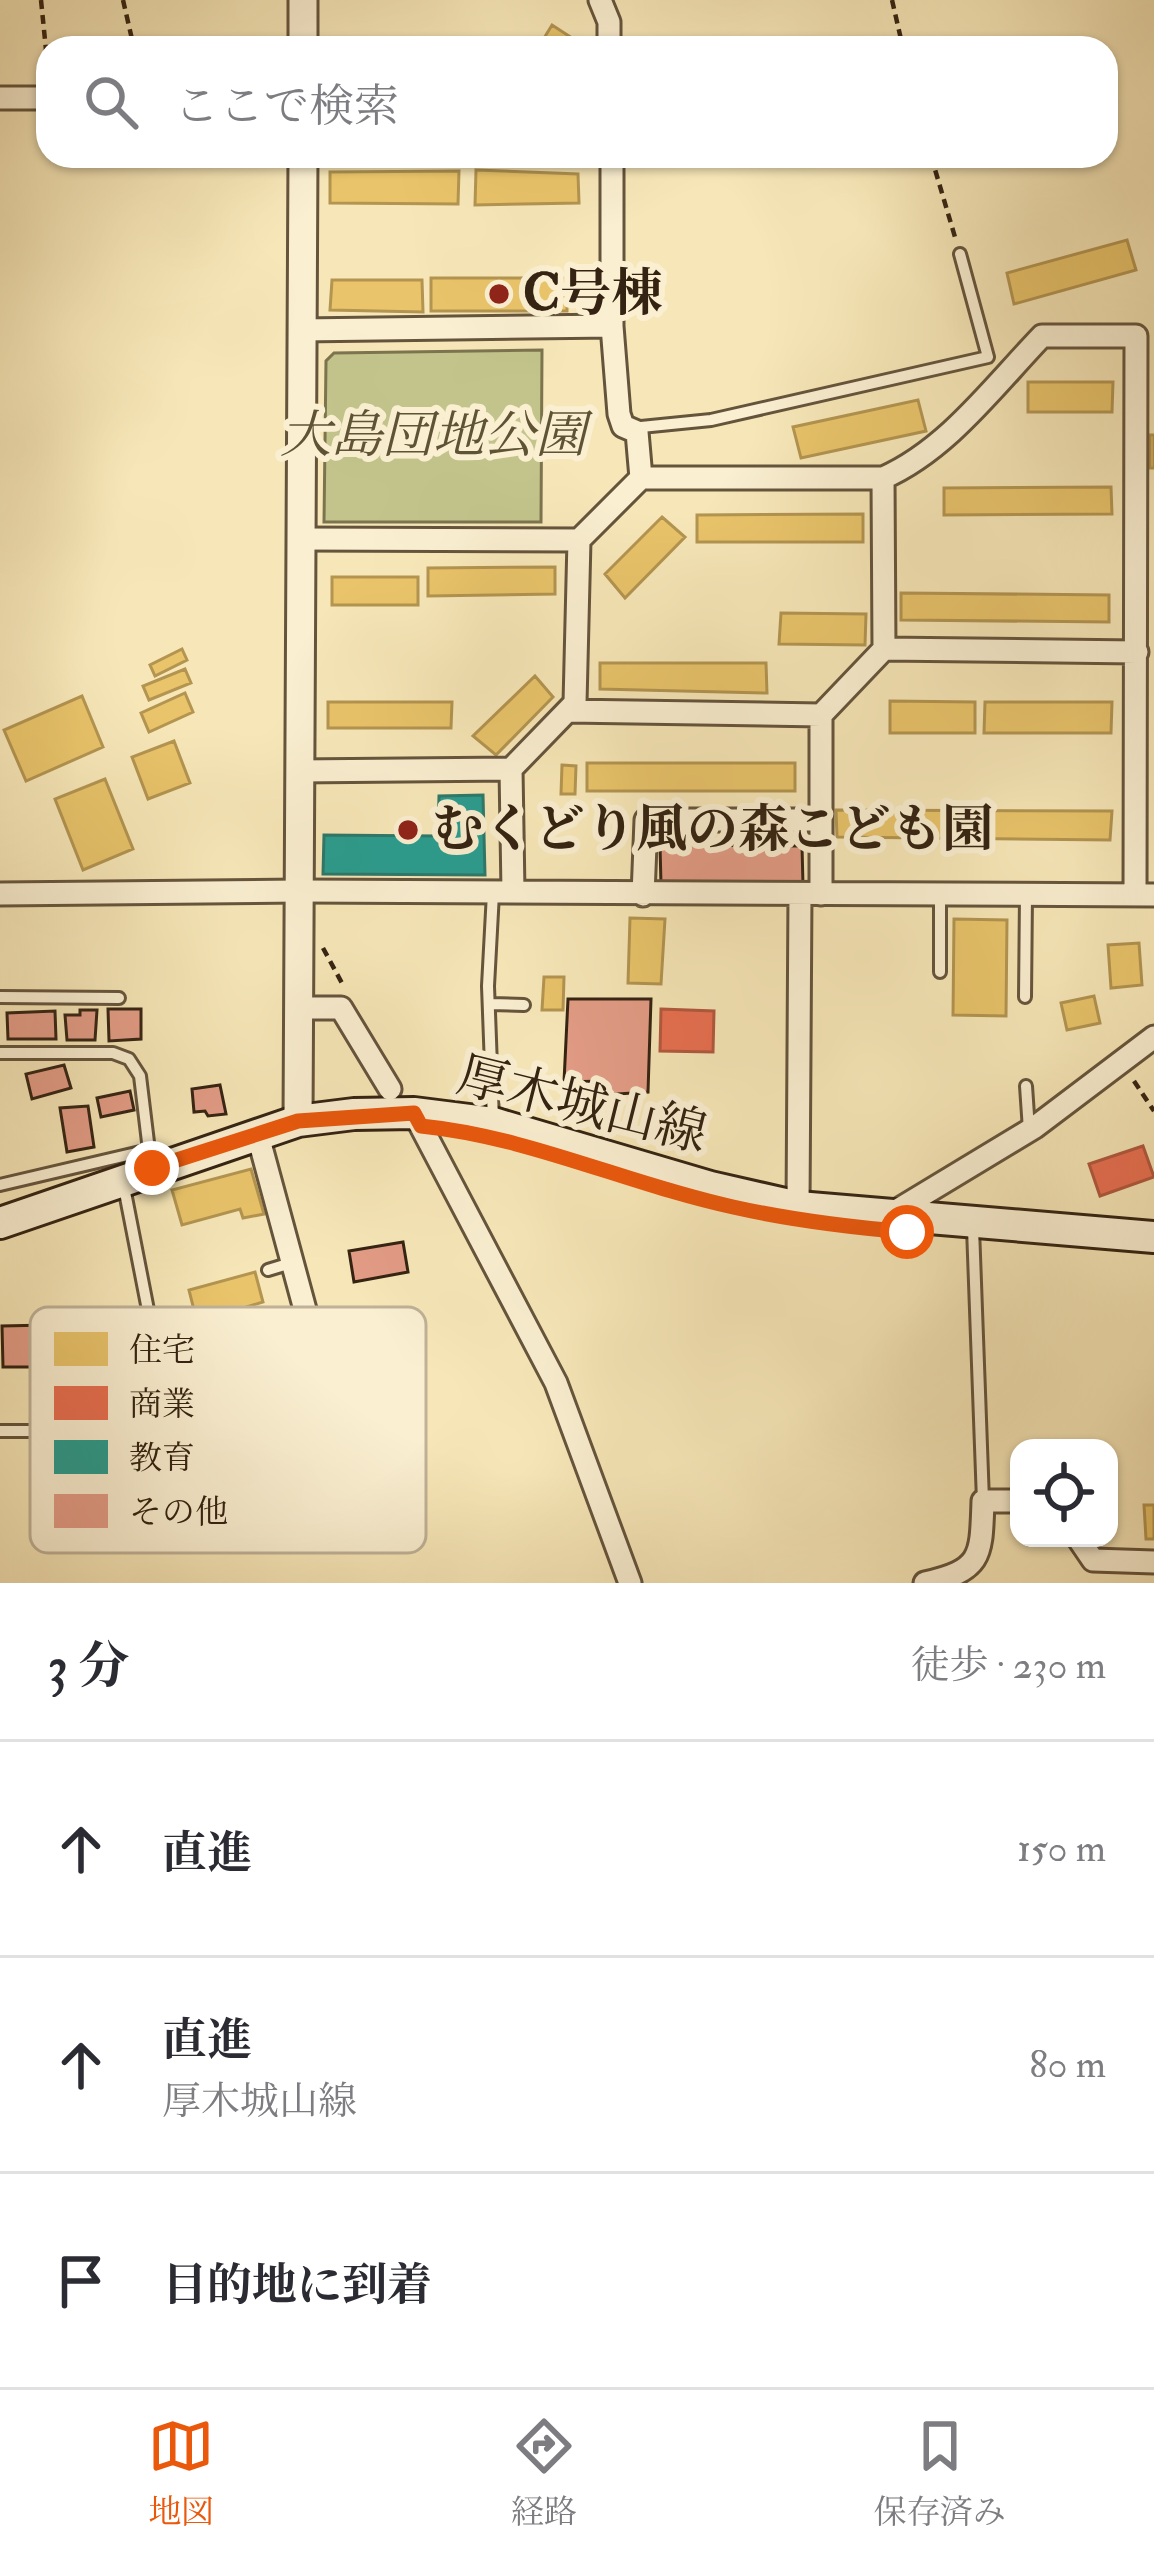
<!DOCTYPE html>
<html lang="ja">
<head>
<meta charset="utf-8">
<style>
  body { margin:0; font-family:"IM FELL Double Pica","Noto Serif JP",serif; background:#f7f7f7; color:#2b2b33 }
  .controls { position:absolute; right:36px; bottom:36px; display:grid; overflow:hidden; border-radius:24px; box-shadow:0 3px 9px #0004 }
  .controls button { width:108px; height:108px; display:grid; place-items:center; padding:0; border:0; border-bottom:3px solid #e1e1e2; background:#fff; color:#2b2b33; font:60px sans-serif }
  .stop { position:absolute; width:36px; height:36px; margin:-27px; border:9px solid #ea580c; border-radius:50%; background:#fff }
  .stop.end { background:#ea580c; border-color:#fff; box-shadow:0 3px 12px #0008 }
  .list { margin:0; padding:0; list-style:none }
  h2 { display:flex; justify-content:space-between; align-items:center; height:156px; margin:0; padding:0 48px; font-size:51px }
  h2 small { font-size:39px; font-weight:400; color:#7c7c81 }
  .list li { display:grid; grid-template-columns:78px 1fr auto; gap:36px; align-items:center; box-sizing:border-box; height:216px; padding:0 48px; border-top:3px solid #e1e1e2 }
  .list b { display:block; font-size:45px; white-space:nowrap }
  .list p { margin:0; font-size:39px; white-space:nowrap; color:#7c7c81 }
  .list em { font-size:39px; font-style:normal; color:#7c7c81 }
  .icon { flex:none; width:66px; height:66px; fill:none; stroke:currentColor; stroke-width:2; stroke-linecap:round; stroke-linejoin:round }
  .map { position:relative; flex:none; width:1154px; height:1583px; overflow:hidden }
  .search { position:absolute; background:#fff; box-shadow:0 3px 9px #0004; left:36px; right:36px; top:36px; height:132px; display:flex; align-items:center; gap:30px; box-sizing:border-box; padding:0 42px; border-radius:36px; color:#7c7c81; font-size:45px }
  .sheet { height:804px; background:#fff }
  nav { display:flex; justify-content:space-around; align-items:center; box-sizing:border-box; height:168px; border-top:3px solid #e1e1e2; background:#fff; font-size:33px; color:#7c7c81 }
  nav a { display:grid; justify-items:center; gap:6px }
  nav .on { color:#ea580c }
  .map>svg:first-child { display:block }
</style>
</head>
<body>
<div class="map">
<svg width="1154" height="1583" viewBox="0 0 1154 1583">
  <rect width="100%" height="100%" fill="#f7e7b8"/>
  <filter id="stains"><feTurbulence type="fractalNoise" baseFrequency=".00167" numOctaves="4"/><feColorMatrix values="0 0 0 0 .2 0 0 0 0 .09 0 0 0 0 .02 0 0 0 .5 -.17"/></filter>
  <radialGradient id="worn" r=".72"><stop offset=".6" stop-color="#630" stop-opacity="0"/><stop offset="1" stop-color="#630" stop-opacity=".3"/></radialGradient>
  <path fill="#c2c48b" stroke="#7b744e" stroke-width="3" d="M542,350L541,522H324L326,361L334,353Z"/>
  <path fill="#e9c46a" stroke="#b39450" stroke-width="3" d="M552,25L575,40L570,48H538Z
    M476,170L578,174L579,203L475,205Z
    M459,171L458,204L330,203V172Z
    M1127,240L1136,270L1014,304L1007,273Z
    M431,278H567V311H431Z
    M332,280H422L423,312L330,310Z
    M1028,382H1113L1112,412H1028Z
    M918,400L926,431L801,458L793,427Z
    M1150,435H1154V468H1150Z
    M1111,487L1112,514L944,515V488Z
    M863,514V542H697V515Z
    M662,517L685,537L625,598L605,574Z
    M555,567V594L428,596V568Z
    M332,577H418V605H332Z
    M901,593L1109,595V622L901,620Z
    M781,613L866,614L865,645L779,644Z
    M182,649L187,660L155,676L150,665Z
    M600,663H766L767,693L600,689Z
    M185,669L191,683L149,700L143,686Z
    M535,676L553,697L496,755L473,736Z
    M185,693L193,712L149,732L141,713Z
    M82,696L103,747L26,781L4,730Z
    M890,701L975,702V733H890Z
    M328,702H452L451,728H328Z
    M985,702H1112L1111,733H984Z
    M174,741L190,783L148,799L132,757Z
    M587,763H795V791H587Z
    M562,765L576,766L575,794H561Z
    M105,779L133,849L83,870L55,799Z
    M836,810L1112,811L1110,840L837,837Z
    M630,918L665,919L661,984L628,983Z
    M954,919L1007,920L1006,1016L953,1015Z
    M1139,943L1142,985L1111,988L1108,945Z
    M544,977H564L563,1010H542Z
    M1094,996L1100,1023L1067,1030L1061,1003Z
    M251,1169L264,1214L243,1218L240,1209L182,1225L172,1190Z
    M255,1272L263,1302L197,1322L189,1290Z
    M1144,1505H1154V1539H1146Z"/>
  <path fill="#e76f51" stroke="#b1583e" stroke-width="3" d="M661,1009L714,1011L713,1052L660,1051Z
    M1143,1146L1154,1177L1100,1196L1089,1164Z"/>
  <path fill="#2a9d8f" stroke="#2d786a" stroke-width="3" d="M483,795L485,875L323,874L324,835L438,836L439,796Z"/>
  <path fill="#e39c86" stroke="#342312" stroke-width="3" d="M660,845L802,846L803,885H661Z
    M568,999H651L648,1092L602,1095L601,1081L564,1082Z
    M108,1009H141V1039L109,1041Z
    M80,1010H97L95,1040H67L65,1015H80Z
    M55,1011L56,1039H8L7,1013Z
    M64,1065L71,1088L32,1099L26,1074Z
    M220,1085L226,1114L208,1116L205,1111L194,1112L192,1089Z
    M130,1091L134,1110L101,1117L97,1098Z
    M88,1106L94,1147L67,1152L60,1108Z
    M403,1242L408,1272L354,1282L349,1251Z
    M93,1324V1367H3L2,1326Z"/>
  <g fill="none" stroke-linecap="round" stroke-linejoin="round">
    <g stroke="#65543c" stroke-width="16">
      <path id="service" d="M637,432L641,427L711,420L988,357L960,254
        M493,893L488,986L493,1120
        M940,972V895
        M0,997L119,998
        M1025,997L1026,895
        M490,1004L524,1005
        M0,1053H113L129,1059L140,1076L151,1167
        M1026,1086L1029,1130
        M123,1182L149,1315
        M0,1185L149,1150
        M973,1228L983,1501
        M268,1270L291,1263
        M0,1431H71"/>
    </g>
    <g stroke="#65543c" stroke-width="27">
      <path id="minor" d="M600,0L609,22V48
        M0,98H48
        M612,156V326L619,414L623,426L637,432L641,478
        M301,330L612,326
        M300,539L579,540L641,478H883C947,450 994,386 1042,336H1136L1135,894
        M884,649L1137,652
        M568,711L821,715
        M298,771L511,769
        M513,892L511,769L575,703L579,540
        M0,894L299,891L1154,895
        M821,894V715L884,649L883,478
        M643,895L646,820H820
        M299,1008H341L390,1089
        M414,1113L556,1383L630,1583
        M257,1132L330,1402
        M798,1207L800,894
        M891,1214L1035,1127L1154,1037
        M1078,1538L1093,1560L1154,1562
        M925,1583C983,1570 981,1556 983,1501H1019"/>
    </g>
    <g stroke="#65543c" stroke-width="33">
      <path id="tertiary" d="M303,48V0
        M298,1121L303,156"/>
    </g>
    <g stroke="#342312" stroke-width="36">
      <path id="secondary" d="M0,1223L298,1121L354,1114L414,1113L493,1123L710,1187L798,1207L1154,1237"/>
    </g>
    <path stroke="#342312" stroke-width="4.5" stroke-dasharray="9 6" stroke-linecap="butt" d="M41,0L48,70
      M123,0L134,48
      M892,0L903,48
      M931,156L955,237
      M323,948L343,985
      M1134,1081L1154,1111"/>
    <use href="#service" stroke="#faefd1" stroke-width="10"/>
    <use href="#minor" stroke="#faefd1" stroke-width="21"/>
    <use href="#tertiary" stroke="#faefd1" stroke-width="27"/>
    <use href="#secondary" stroke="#faefd1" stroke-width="30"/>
  </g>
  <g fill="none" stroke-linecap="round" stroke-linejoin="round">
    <path stroke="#ea580c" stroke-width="15" d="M152,1168L298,1121L414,1113L421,1126C530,1137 627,1184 733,1207C791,1220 848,1227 907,1232"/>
  </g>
  <g fill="#8f2418" stroke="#faefd1" stroke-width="4.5">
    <circle cx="499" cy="294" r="12"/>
    <circle cx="408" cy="830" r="12"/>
  </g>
  <g text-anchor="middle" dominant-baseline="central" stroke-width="12" stroke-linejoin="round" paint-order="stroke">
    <g font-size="51" font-weight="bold" fill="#342312" stroke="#faefd1" text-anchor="start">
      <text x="523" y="294">C号棟</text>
      <text x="432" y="830">むくどり風の森こども園</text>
    </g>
    <g font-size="51" font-style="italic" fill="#5f5336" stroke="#faefd1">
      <text x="433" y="436">大島団地公園</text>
    </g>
    <g font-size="51" fill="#342312" stroke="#faefd1">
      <text transform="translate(582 1105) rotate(14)">厚木城山線</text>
    </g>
  </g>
  <rect x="30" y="1307" width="396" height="246" rx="18" fill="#faefd1" stroke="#bfb298" stroke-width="3"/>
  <rect x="54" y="1332" width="54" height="34" fill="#e9c46a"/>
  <rect x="54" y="1386" width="54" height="34" fill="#e76f51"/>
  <rect x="54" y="1440" width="54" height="34" fill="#2a9d8f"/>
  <rect x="54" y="1494" width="54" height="34" fill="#e39c86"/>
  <g font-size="33" fill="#342312">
    <text x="129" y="1361">住宅</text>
    <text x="129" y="1415">商業</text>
    <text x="129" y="1469">教育</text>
    <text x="129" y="1523">その他</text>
  </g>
  <rect width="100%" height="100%" filter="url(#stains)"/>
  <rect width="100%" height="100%" fill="url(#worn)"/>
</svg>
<div class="controls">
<button><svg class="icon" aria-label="locate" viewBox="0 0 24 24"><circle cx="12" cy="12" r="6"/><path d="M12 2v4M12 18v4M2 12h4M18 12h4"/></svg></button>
</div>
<div class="stop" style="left:907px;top:1232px"></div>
<div class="stop end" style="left:152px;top:1168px"></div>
<div class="search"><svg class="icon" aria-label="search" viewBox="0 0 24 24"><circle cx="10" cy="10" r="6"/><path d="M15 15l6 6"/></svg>ここで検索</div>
</div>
<section class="sheet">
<h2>3 分<small>徒歩 · 230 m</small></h2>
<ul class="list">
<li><svg class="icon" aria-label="ahead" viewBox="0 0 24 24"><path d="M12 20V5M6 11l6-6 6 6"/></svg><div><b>直進</b></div><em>150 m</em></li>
<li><svg class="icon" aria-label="ahead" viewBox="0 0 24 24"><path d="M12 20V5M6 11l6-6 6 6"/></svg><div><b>直進</b><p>厚木城山線</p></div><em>80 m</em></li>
<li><svg class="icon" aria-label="arrive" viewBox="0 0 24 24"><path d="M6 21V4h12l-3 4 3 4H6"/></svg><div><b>目的地に到着</b></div></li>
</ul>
</section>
<nav>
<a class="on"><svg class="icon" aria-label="map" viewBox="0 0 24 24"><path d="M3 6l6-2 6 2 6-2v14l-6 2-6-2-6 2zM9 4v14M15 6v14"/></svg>地図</a>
<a><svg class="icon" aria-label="directions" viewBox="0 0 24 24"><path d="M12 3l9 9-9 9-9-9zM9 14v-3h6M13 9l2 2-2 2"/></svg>経路</a>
<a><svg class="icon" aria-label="saved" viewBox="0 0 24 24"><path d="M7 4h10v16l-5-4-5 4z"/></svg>保存済み</a>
</nav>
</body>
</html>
